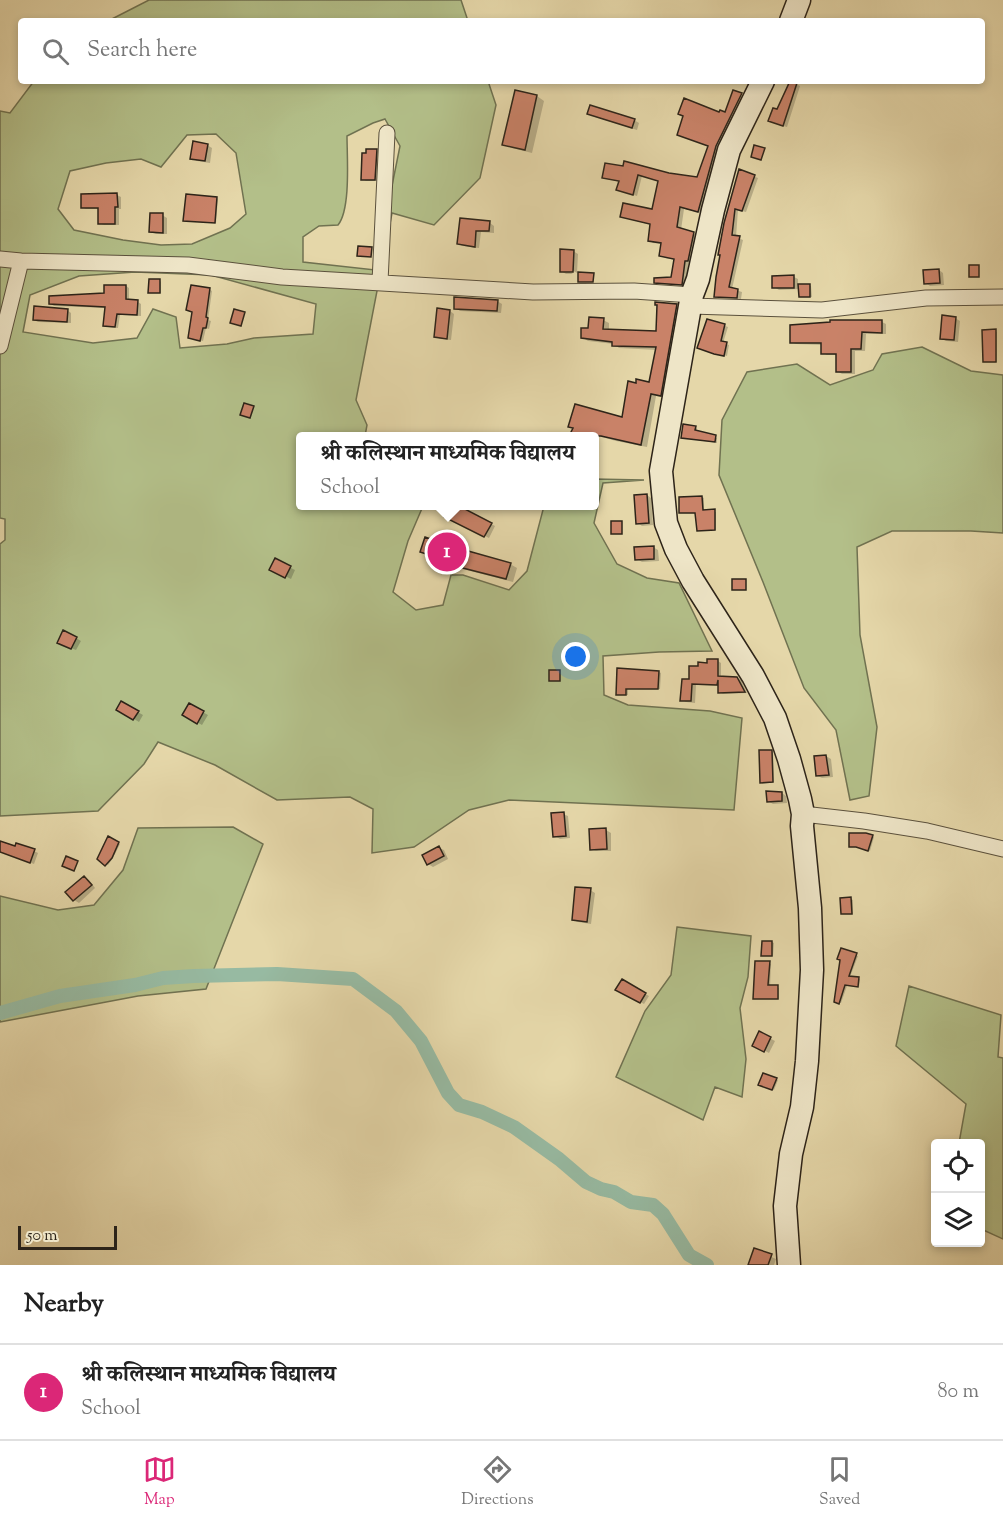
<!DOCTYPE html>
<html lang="en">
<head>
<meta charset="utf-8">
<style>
  body { margin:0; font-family:"Sorts Mill Goudy","Noto Serif Devanagari",serif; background:#f6f6f6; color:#222 }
  .controls { position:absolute; right:18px; bottom:18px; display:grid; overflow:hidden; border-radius:6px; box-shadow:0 3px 9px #0003 }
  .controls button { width:54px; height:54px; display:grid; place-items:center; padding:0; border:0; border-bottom:2px solid #e0e0e0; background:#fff; color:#222; font:30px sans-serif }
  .scale { position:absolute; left:18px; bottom:15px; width:99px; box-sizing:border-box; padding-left:6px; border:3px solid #2d2419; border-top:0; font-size:16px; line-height:21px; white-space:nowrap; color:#2d2419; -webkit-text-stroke:4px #eee5c7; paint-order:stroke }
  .you { position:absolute; left:576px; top:657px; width:21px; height:21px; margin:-15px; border:4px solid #fff; border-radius:50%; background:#1a73e8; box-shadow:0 0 0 9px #1a73e833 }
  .badge { display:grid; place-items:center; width:39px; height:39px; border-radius:50%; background:#db2777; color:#fff; font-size:20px; font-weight:700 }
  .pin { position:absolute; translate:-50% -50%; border:3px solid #fff; box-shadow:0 2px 6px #0006 }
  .popup { position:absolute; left:296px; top:432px; width:303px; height:78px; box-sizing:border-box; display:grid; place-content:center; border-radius:6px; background:#fff; filter:drop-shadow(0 2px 4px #0005); font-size:20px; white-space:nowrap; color:#767676 }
  .popup b { font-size:22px; color:#222 }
  .popup::after { content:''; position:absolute; left:50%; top:100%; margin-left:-12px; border:12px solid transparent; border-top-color:#fff }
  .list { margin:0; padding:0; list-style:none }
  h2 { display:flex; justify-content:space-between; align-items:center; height:78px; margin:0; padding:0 24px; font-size:26px }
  h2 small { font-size:20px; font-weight:400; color:#767676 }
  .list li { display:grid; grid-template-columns:39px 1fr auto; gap:18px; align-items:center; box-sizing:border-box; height:96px; padding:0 24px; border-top:2px solid #e0e0e0 }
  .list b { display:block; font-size:22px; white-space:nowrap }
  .list p { margin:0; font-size:20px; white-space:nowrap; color:#767676 }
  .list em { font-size:20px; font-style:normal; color:#767676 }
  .icon { flex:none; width:33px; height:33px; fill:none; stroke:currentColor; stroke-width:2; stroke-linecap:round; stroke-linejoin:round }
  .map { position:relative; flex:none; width:1003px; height:1265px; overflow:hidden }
  .search { position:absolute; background:#fff; box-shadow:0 3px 9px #0003; left:18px; right:18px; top:18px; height:66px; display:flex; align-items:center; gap:15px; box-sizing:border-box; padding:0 21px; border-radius:6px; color:#767676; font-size:22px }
  .sheet { height:174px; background:#fff }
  nav { display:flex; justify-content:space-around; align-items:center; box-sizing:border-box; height:84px; border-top:2px solid #e0e0e0; background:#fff; font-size:16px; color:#767676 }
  nav a { display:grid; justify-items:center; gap:3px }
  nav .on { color:#db2777 }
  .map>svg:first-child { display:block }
</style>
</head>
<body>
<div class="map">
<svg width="1003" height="1265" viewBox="0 0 1003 1265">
  <rect width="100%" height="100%" fill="#e5d7a9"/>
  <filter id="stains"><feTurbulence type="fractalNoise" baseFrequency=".00333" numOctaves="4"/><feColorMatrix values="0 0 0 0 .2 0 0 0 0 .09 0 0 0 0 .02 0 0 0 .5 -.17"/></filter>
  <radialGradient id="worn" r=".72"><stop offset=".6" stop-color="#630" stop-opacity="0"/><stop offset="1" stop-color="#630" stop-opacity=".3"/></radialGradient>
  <path fill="#b3bf89" stroke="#707251" stroke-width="1.5" fill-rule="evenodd" d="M149,0H461L468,21H108Z
    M34,81H488L496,105L480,178L434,225L392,213L356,400L367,425L365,436H300V506H423L408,541L393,592L416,610L443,605L451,575H463L509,590L527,571L544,506H594V479L644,480L603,483L594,523L617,564L647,578L679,583L712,651L659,652L603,656L604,695L628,705L710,711L742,718L734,810L509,800L469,810L414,847L372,853L373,809L350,797L277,800L215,765L158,742L144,764L98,811L0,816V544L5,540V519L0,518V111L10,113ZM385,119L400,146L375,270L303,262V237L319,226L338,225C351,209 347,157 347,136L373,123ZM216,134L236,153L246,214L230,228L192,244L161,245L123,240L74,230L58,209L70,171L106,163L141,159L161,167L187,135ZM135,272L211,275L316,304L313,334L254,338L227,344L180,348L176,317L153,309L137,338L93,343L23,332L30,295L79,276Z
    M922,347L971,371L1003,375V533L971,531H892L857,547L860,635L877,727L869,796L850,800L836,730L804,688L763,582L719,475L722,420L747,372L797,364L830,385L873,370L882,354Z
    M233,827L263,844L206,989L138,996L0,1022V896L58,910L94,905L123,870L138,828Z
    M677,927L751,936L748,977L740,1008L746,1059L742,1097L715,1087L703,1120L616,1077L645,1011L671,975Z
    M909,986L1001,1015L998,1057L1003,1058V1239L981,1229L980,1144L959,1143L966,1104L896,1046Z"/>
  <path fill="#0003" d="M796,84L800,86L787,127L774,123L778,111Z
    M734,92L745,97L702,213L684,209L681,230L698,235L692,262H689L685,286L660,284L656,282L673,279L675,260L665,258L661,256L663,244L653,243L649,240L651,225L626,218L653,211L659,181L642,176L637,196L622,191L620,182L607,179L603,177L606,164L698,179L720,114H726Z
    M537,96L544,101L532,153L512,148L504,144Z
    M589,114L634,120L639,123L637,130L593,116Z
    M207,145L212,148L210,163L197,161L192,158Z
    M376,150L379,152L378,181H366L363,179Z
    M740,171L758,178L746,212L738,210L736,237L743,240L732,289L742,292L741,299L720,298L716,296Z
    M117,195L121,197V209H119V225H104L99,223L100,209H86L82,207Z
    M217,198L218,199L216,223L184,220Z
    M162,215L167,218V234H156L151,232Z
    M461,220L490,223L494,226V233L481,232L479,248L463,246L458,244Z
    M573,251L578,254L577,273L567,267L566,270L573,274H566L561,271Z
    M939,270L943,273L944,285L930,286L926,283Z
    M794,277L798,279V285L811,286L812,297L800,296V289L779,290L774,287Z
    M160,281L161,282V293L150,292Z
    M126,286L129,288V301L138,302L141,304V316L120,315L118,328L108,327L104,325L106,308L54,306L51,304L105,295Z
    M209,289L212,291L208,320L211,321L209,329L206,328L203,341L192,339L189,338L194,312Z
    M497,301L502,304L501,313L460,311L456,308Z
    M676,305L682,309L666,398L656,396L647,447L616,441L591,434L590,436H571L575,429L570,426L623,419L637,384L650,383L657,350L619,348L614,344L588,341L582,337L590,330L603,320L609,323V331L657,332Z
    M67,310L71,313V323L38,322L34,320Z
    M450,311L454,314L451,340L440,339L435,336Z
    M955,318L960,321L958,342L946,341L942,338Z
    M882,322L886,324V334H866L865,351H855V374H842L837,371V355H827L823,353V345L796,344L791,342Z
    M725,326L728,327L723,343L729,345L727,356L702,349Z
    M995,331L997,332V362H986L984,361Z
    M695,427L697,428V432L717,438V443L683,438Z
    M647,495L651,498L653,525L642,526L638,523Z
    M702,497L704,498V511L716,512V530L700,531L698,530L697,513L681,512Z
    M452,506H456L495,526L489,538L446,516Z
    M438,543L444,547V549L461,556L510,564L517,568L513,582L455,567L422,551Z
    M653,547L658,550L659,561L642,562L637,559Z
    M275,560L295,570L291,579L271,569Z
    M76,638L81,641L76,650L64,645Z
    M718,661L721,663V678H737L741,680L747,693L723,694L719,692V686L696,685L695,703L686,702L682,700L690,681L708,664Z
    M618,670L659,672L661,673L660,689H628V695H619Z
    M122,703L143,715L139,722L118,709Z
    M190,705L208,715L202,725L184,715Z
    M771,752L773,753L774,782L763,784L762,783Z
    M826,756L831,759L833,777L822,778L818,776Z
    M782,793L786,796L787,803L773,804L768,801Z
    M563,814L568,816L570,838L560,839L555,836Z
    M606,830L611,833V851H596L591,849Z
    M866,834L874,837L870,851L850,846Z
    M108,838L120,844L113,858L108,865L98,858Z
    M0,843L16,848L34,851L38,853L34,864L0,851Z
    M439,848L444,850L448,859L433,867L428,864Z
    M84,878L89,880L95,888L79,903L74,900Z
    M590,890L595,893L591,924L578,922L573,920Z
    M851,899L853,900V914H844L842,913Z
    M772,942L774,943L773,956H765Z
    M842,950L858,956L850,977L860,979L859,987L847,986L841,1003H838Z
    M769,963L771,964L770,987L779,988V999H757L755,998Z
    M622,981L649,996L644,1004L617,989Z
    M760,1033L775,1041L769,1053L754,1045Z
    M764,1075L778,1080L774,1090L760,1084Z
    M755,1250L776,1259L774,1265H753Z"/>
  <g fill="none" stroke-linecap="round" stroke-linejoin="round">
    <path stroke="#97baa2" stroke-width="14" d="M0,1013L60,996L135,985L163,978L194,976L277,974L353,979L396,1011L421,1041L448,1093L459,1105L482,1112L514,1127L559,1159L586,1182L601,1189L614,1192L631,1202L653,1205L663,1214L689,1255L707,1265"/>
  </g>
  <path fill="#c98268" stroke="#2d2419" stroke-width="1.5" d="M790,81L797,83L783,126L768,121L773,108L777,109Z
    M515,90L537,95L525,150L502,145Z
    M733,90L742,93L716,146L698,212L680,207L677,227L694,232L688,261H685L682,285L654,283V278L671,277L674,259L659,256L661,243L648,241L650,224L620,217L623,203L652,209L658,181L638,175L633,195L616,190L619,181L602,178L605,163L623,166L624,161L669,173L697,177L708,146L677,135L683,116L678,114L684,98L719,112L720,110L725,112Z
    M590,105L635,119L632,128L587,114Z
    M193,141L208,144L205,161L190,159Z
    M754,145L765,148L761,160L751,157Z
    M366,149H377L375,180H361L362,153H366Z
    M739,169L755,175L742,211L735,209L732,235L740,236L729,287L738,289L737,298L714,297L716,277L720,255H718L724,223Z
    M117,193L118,207H115V224H98V208H81V194Z
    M186,194L217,197L215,223L183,221Z
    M150,213H163V233L149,232Z
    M460,218L490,221L489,231H476L475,247L457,244Z
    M358,246L372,247L371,257L357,256Z
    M560,249L574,250L573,272H560Z
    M969,265H979V277H969Z
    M939,269L940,283L924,284L923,270Z
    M578,272L594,273L593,282H578Z
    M794,275V288H772V276Z
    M149,279H160V293H148Z
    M798,284H810V297H799Z
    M104,285H126V299L138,300L137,315L117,314L115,327L103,326L105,307L49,304V296L104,293Z
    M191,285L210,288L206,317L208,318L206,328H203L200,341L188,338L192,312L186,310Z
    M454,297L498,300L497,311L454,309Z
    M655,302L677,304L661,396L651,394L641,445L601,436H569L573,428L568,427L575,404L622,417L628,381L636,383V379L649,382L656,347L612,346V342L581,338V328H588L589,317L604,318L603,329L656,331L657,305H655Z
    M34,306L68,309L67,322L33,320Z
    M437,308L450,310L447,339L434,337Z
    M234,309L245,312L241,326L230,323Z
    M942,315L956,317L954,340L940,339Z
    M707,319L725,324L721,341L727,342L724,356L714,354L697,348Z
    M830,320H882V333L862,332L861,349H851V372H836V354H821V343H790V325L830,322Z
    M996,329V362H983L982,330Z
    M244,403L254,406L250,418L240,415Z
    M683,424L696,426L695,430L716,435L715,442L681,438Z
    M647,494L649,523L636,524L634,495Z
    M702,496L703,510L715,509V530L697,531L695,513H679V497Z
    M450,506H459L492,523L484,537L444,517Z
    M611,521H622V534H611Z
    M425,537L439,542L438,545L460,554L461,549L511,563L506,579L447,564L436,559V557L420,552Z
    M654,546V559L635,560L634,547Z
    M275,558L291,566L285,578L269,570Z
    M732,579H746V590H732Z
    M63,630L77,637L71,649L57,643Z
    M707,659H718V676L737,677L745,692L718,693V680L717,685L692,684L691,701H680L682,679H689V666H698V662L707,663Z
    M617,668L659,671L658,689H626V695H616Z
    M549,670H560V681H549Z
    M121,701L139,711L133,720L116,710Z
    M189,703L204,711L197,724L182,715Z
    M759,750H772L773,782L760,783Z
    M826,755L829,775L816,776L814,756Z
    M766,791L782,792V801L767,802Z
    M564,812L566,836L553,837L551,813Z
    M606,828L607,849L590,850L589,829Z
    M849,833H866L873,835L868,851L856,847H849Z
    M108,836L119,842L112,858L105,866L97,859Z
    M0,841L15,846L16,843L35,849L30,863L0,852Z
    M439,846L444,856L427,865L422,855Z
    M66,856L78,861L74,871L62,866Z
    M84,876L92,885L73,901L65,892Z
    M575,887L591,888L587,922L572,920Z
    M851,897L852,914H841L840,898Z
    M762,941H772V956H761Z
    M841,948L857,953L849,976L859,977L858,987L845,985L839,1004L834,1002L840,960L837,959Z
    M755,961H770L768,985H778V999H753Z
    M622,979L646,993L640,1003L615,990Z
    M759,1031L771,1037L764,1052L752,1046Z
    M763,1073L777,1078L772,1090L758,1085Z
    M754,1248L772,1254L768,1265H748Z"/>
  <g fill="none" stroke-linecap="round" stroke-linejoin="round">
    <g stroke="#5b513d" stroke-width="17">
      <path id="street" d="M0,259L21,261L188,265L282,277L533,292L634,291L692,295
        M380,282L387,133
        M691,306L822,310L926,298L1003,297
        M0,346L21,261
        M803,814L864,821L927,831L1003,849"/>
    </g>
    <g stroke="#2d2419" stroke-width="25">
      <path id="secondary" d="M791,21L799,0
        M763,81L729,150L713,210L698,279L692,295L661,471L666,523L676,549L693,581L753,676L775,718L789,759L800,799L803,814L802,826L810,908L812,970L807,1061L802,1107L791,1154L785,1206L789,1265"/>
    </g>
    <use href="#street" stroke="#eee5c7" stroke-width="15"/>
    <use href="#secondary" stroke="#eee5c7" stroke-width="22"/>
  </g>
  <rect width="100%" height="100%" filter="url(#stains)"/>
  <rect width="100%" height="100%" fill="url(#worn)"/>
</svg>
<div class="controls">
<button><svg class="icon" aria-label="locate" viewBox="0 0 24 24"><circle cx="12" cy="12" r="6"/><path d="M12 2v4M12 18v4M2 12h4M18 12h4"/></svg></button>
<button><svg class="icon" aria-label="layers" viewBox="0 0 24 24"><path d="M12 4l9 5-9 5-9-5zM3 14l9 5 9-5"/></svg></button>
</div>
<div class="scale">50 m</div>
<div class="you"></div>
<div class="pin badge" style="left:447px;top:552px">1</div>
<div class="popup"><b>श्री कलिस्थान माध्यमिक विद्यालय</b>School</div>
<div class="search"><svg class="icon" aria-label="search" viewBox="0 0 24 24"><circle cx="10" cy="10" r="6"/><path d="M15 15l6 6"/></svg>Search here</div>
</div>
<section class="sheet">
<h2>Nearby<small></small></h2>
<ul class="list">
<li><span class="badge">1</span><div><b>श्री कलिस्थान माध्यमिक विद्यालय</b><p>School</p></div><em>80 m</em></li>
</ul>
</section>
<nav>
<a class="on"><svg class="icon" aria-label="map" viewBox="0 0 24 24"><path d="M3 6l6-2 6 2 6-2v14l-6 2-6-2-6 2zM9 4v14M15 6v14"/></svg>Map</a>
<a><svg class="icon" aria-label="directions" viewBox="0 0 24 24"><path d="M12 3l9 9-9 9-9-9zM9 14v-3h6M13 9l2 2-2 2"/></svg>Directions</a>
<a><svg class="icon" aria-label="saved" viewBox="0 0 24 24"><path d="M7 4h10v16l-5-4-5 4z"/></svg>Saved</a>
</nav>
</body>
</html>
